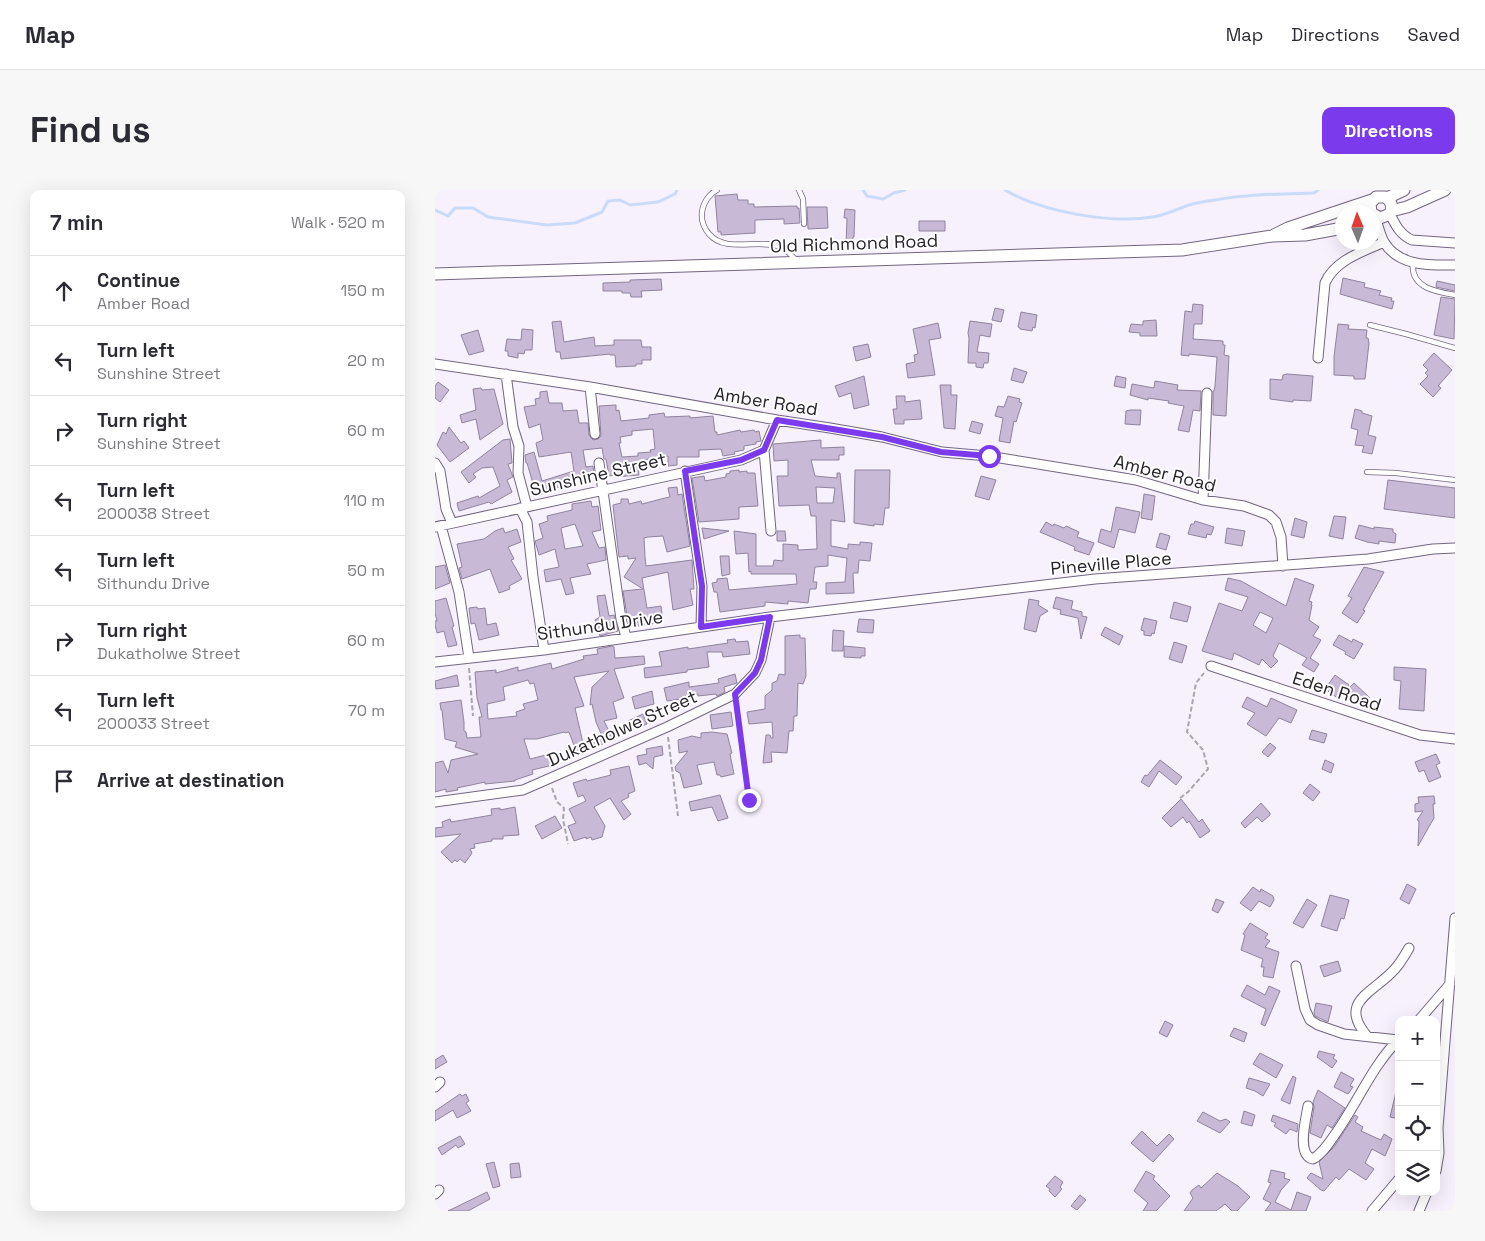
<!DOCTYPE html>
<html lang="en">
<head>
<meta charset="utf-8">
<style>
  body { margin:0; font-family:"Space Grotesk",sans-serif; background:#f7f7f7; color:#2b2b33 }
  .controls { position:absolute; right:15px; bottom:15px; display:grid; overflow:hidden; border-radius:10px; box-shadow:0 5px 20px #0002 }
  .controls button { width:45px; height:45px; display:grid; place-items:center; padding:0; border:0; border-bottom:1px solid #e1e1e2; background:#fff; color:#2b2b33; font:25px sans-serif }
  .compass { position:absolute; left:900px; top:15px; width:45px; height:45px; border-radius:50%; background:#fff; box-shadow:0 5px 20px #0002; rotate:358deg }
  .stop { position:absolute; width:15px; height:15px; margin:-11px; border:4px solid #7c3aed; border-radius:50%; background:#fff }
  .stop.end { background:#7c3aed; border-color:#fff; box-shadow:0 1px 5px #0008 }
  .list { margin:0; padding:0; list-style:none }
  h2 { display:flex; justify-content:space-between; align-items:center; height:65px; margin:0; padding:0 20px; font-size:21px }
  h2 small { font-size:16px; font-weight:400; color:#7c7c81 }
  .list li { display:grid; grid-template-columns:32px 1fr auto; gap:15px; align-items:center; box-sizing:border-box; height:70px; padding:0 20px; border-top:1px solid #e1e1e2 }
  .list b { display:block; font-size:19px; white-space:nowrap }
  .list p { margin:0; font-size:16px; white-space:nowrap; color:#7c7c81 }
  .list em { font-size:16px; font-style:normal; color:#7c7c81 }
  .icon { flex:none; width:28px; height:28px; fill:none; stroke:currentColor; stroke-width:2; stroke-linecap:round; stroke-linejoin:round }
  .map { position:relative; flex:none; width:1020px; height:1021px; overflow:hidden; border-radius:10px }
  header { display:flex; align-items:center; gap:30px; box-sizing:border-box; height:70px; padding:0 25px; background:#fff; border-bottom:1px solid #e1e1e2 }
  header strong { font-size:24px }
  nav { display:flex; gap:28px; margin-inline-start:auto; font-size:18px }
  .intro { display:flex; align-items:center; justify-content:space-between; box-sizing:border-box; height:120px; padding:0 30px }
  h1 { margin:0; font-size:35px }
  .button { padding:12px 22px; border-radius:10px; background:#7c3aed; color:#fff; font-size:18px; font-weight:700 }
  main { display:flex; gap:30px; padding:0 30px }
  aside { flex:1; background:#fff; border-radius:10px; box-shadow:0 5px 20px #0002 }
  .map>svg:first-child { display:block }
</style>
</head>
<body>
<header>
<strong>Map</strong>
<nav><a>Map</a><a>Directions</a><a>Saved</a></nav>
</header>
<div class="intro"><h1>Find us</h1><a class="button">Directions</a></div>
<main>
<aside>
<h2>7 min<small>Walk · 520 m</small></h2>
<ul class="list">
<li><svg class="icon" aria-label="ahead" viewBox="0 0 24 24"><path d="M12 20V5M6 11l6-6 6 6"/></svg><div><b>Continue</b><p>Amber Road</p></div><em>150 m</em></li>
<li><svg class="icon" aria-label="left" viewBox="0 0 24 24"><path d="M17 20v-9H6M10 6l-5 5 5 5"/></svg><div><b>Turn left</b><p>Sunshine Street</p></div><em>20 m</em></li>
<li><svg class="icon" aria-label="right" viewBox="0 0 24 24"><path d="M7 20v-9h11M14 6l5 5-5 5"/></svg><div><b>Turn right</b><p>Sunshine Street</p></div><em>60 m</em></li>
<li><svg class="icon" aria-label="left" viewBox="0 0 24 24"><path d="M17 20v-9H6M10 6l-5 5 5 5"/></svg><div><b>Turn left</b><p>200038 Street</p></div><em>110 m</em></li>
<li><svg class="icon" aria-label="left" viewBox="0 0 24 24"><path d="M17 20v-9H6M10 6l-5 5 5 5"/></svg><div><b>Turn left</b><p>Sithundu Drive</p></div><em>50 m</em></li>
<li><svg class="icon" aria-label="right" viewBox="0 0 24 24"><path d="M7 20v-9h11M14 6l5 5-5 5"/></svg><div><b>Turn right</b><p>Dukatholwe Street</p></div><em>60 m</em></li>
<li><svg class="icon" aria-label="left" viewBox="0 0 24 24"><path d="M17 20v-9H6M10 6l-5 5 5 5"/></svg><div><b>Turn left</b><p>200033 Street</p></div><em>70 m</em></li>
<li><svg class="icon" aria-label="arrive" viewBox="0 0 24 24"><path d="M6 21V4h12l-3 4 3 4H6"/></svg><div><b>Arrive at destination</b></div></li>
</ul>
</aside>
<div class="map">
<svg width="1020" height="1021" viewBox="0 0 1020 1021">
  <rect width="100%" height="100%" fill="#f7f1fd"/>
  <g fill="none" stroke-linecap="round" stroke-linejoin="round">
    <path stroke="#c9dbf9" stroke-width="3" d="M428,0L432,6L448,9L459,3L470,0
      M570,0C607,22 676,34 718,27C731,25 742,19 754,15C763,12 772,11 780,10C813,4 846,4 879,3L883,0
      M0,20L13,26L20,18H38L53,27L112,35L140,33L167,22L173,11L185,10L195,15L223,12L240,4L242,0"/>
  </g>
  <path fill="#c8bad7" stroke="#90839e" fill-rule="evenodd" d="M302,4L303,10H313V14H319V17L362,16V18H364L365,33L349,34V29L320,30V43L286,45V42H283L280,6Z
    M372,17H392L393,38L373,39Z
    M410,19L420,20L419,47H418L417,54H411L412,28H409Z
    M484,31H510V41H484Z
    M908,88L930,93L929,97L946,101L944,105L957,108L956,111H959L957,119L905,104Z
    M226,89L227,100L206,101L207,107H196L195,103H187V101H168V93L195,92V90Z
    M1002,91L1020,95V101L1001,97Z
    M1006,107L1020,109L1019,149L999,145Z
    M758,114L768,115L767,134H759L758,149L788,151V155H790L789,165L794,166L791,226L778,225V201H779L780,196L782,167L754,164V166L746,165L750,121L757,122Z
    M560,118L569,120L566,132L557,130Z
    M586,122L602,125L600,138L598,137L597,141L585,139V138L583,137Z
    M721,130L722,146H705V143L694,142L696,134L708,135V131Z
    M126,131L129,152L159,147L160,156L179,155V150H206L207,157H216V170H207V174H201V176L181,177L180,165H175V164L126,169L125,162H121L117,132Z
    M535,131L557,134L555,147L545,145L542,162L554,163L553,173H549L548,178L541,177V173H533L534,148L533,143Z
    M503,133L506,148L494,150L500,185L473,188L471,174L480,172L479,165L483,164L478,139Z
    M903,134L914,135L913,139L932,140L931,148H933L934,153L930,189H919V186L899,185V167Z
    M87,139L98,140L97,160H90L89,164L83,163V168L73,166V161H70L72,149L86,150Z
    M43,140L49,161L34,165L26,145Z
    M433,154L436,167L421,171L418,157Z
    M999,163L1017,180L1003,196L1006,198L998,207L985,194L993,186L990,183L993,180L988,175Z
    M579,178L592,182L588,193L576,190Z
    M852,184L878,186L876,211L858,210V212L835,209V189L847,190L848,185Z
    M429,186L434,215L419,219L416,203L404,207L400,196Z
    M681,186L691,188L690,198L679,196Z
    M720,191L743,195L742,200L766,201L765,221L758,220L754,242L743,240L749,216L733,213L734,211L713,208V210L695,205L697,194L719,198Z
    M3,192L14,200L5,212L0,208V196Z
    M505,195H516V205H522L520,239L509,238Z
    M46,198L47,200L59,199L68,234L45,250L41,229L27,233L25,225L41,220L38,199Z
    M112,201L114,213H127L128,221L142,220L144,233H153L154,245L158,250L163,249L166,246L164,216L181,215V221L184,220L186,231L214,228V225L229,223L230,227L255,226V228L278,226L280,242H282V245L305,240L306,242L319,240L320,242L324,241L326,251L321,252V254L309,256V260L299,262L300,264L288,266L286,259L264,260V267H242V275L233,276V266L209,270V276L203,277L204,285L180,287V285L174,286L171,269H169L167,258L148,260L151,277L158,276L159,285L137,289L129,293L128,291L123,292L124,297L106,301L107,304L98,306L96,298L99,297L92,273H91L90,265L99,262L107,291L139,281L136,262L104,267L101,253L108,250L105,234L94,238L89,217L101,215L100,209L105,208V202ZM218,239L220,259L215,260L216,262L203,263V266L187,267L184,253H186L185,247L197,245V241Z
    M461,206H470V212L485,210L487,229L469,230V234H460L458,219H462Z
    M573,206L585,209L584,212L587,213L581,232L579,231L575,253L564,251L568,228L560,226L563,216L569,217Z
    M920,219L927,221V223L937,226L933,245L941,247L937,264L927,262L929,256L920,255L923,240L916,238Z
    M695,220H706L705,235L690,234L691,221Z
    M537,231L548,234L545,244L534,241Z
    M14,237L26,253L29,251L34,258L15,272L2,255L8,242L11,244Z
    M75,249L77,273L73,274L78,287L72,290L77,302L56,314L54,312L24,321L22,313L43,306L44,308L65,296L58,277L47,278L38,284L41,287L34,293L26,282L68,250Z
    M386,250V258L409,257V265H404V270H376L380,286L402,288V283H405L410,332L396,330V356L413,359V354L425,355V352L437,353L435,371L424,370L423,383H418L419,403L391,404V393L410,392L412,368L393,365V376L380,377L378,392H382L381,399H375L373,413L353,411V414L330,412V416L285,422L282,402H279L277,393L282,392V389L292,388L294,400L362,394L361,384H316V381L314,382L313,363L301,364L299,341L321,344V376H338L339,370L348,371V354L363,355V360L382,359L381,326H376L374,315L344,316L342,286H353V270L339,271L338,254ZM381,297L400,298L398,313H382Z
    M304,280V282L312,281V283H320L323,316L304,317V329L264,332L257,288L269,286L270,291L291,287V284L295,283V281Z
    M420,280H455L454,318H450L448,335L439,334V336L419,333Z
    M546,286L561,290L554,310L540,306Z
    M953,290L1020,298V328L949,319Z
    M242,297L243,305L247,304L255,356L232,362L228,346L213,347L209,348L210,367L211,376L257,370L259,399H255L258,415L238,420L233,382L207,388L212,418L226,416L228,432L203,436L202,430L193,432L188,401L208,399L189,387L201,368L193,369V366L184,367L178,315L186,313V309H193L194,314L206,311L207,314L230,308L235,307L233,298Z
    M709,304L720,306L717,330L706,328Z
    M156,311L157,317L163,316L166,340L157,342L164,358L170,357L171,370L152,374L156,384L135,388L139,403L131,405L126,389L111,392L109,380L124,377L120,359L104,365L100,351L108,348L104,334L113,331L112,326L137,320V314ZM140,334L148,356L130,359L126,338Z
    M681,317L705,322L700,343L684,339L679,358L663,352L666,339L676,342Z
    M899,326L911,327L908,349L894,346Z
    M860,328L872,332L869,348L856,345Z
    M760,331L779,337L776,345L772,344L771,348L753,344L756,334H759Z
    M611,332L618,336L619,334L629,338L631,336L644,342L642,347L659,353L654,365L639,360L640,357L605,342Z
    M924,335L939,339V337L958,339V342L961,344L960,353L944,351V354L932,352L920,348Z
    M68,338L70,343L82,339L86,352L73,357L79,369L76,370L87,389L74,396L75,399L64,403L55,379L27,389L24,378L27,377L22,354L49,349L60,341Z
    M267,338L294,341L269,349Z
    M792,338L810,341L807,356L790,353Z
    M342,341H350L351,351H342Z
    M725,343L735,346L731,360L721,357Z
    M285,366H294L295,384L287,386Z
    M10,375L15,393L0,399V377Z
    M929,377L949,382L928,420L930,421L922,433L907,423L917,408L913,406Z
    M793,388L806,391L851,416L860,388L879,395L874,411L877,412L876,415H877L874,430L884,437L878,446L886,450L875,468L884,474L879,482L867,475L872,468L844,453L838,466L843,471L836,478L827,469L824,475L799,463L797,470L767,461L784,413L807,421L813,407L790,400ZM825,422L838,428L831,443L818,435Z
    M170,405L174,426L179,425L183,441L165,446L160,430L165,427L162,406Z
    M621,407L638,411L636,419L647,422V426L652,427L646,449L643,428L625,424L626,420L618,418Z
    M11,408L19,436L17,437L22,455L13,457L9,441L2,443L0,435V431H2L0,423V411Z
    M594,409L604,411L603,415L613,421L605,426L601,442L589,439Z
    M739,412L756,417L752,432L735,428Z
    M42,417L43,419L50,418L52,435L61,433L64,445L44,450L40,433L36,434L34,418Z
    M709,428L722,431L719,444L717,443L716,446L709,445V441L706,440Z
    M424,429L439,430L438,443L422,442Z
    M670,437L688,446L684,455L666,445Z
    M398,440L409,441L408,461H397Z
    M365,445V448H370L371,486L368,494L363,493L362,526H359L358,541H354L352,563L336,562L337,572L328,573L331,545H335L336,548H338L337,532L314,534L312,522L330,519V506L337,500V493L342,491L344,484L350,485V446Z
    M904,445L917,452L918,449L928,454L919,469L910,464L911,462L898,455Z
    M300,449L301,452L313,451L315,464L288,467L287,462H272L274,477L252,480V482L210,488L209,478L227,476L224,462L253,457V459L293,453L292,450Z
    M739,452L752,456L747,473L734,469Z
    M177,456L179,457L180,468L209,466L210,474L179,479L189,508L178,512L182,528L169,531L178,549L143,566L134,542L130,543L129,542L102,549H89L95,569L115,564L118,575L97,580L98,584L80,590V591L50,594V592L22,598L23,600L11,602V599L0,602V573L8,571L13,583L16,570L43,564L20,557L22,552L10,549L7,520H6L5,513L26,510L29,532V541L31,542L32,548L46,547L44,527H47L42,508L40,482L61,480V483L83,477V481L116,473L117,479L149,469L148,466L163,464L162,459ZM174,481L157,497L155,515L157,514L161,532L167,546L148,553L140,518L149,516L139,487ZM93,490L95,494L99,493L103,510L88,514L90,519L81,522L82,526L53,529L52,514L70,510L68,497Z
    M409,456L430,458V466H426V468L409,467Z
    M959,477L991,479L989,521L964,519L966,491L959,490Z
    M300,484L302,493L289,497L290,502L282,506L281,504L263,506V504L246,507V509L232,511L229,498L254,492V497L284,493L283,489Z
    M22,485L24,496L1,499L0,491Z
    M900,485L914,495L904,509L890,499Z
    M919,493L935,508L928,515L912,500Z
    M217,501L219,514L200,519L197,507Z
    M812,507L832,517L836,508L862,520L856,533L844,528L831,546L812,534L820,523L807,517Z
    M296,522L298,536L277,539L275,525Z
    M208,524L212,534L196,540L193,531Z
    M877,540L892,544L889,553L874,549Z
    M277,542L292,544L297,563L295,564L299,584L286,587L285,585H282L279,572L262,575L267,594L249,598L245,583L241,581L240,577L253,561L244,563L243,550L257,546L266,548V543Z
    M835,553L841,558L833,567L827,562Z
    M227,556L228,565L219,567L218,579L211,573L204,575L202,566L212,564L211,559Z
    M1001,564L1005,573L1001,575L1006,587L994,592L989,580L984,582L980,572Z
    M725,570L747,587L741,595L724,581L714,597L706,592L710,585L712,586Z
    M890,570L899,574L896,583L887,579Z
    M194,576L200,601L193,604L194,607L186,611L196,624L189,630L175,608L159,617L170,636L167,647L157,650L156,647L151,649V647L139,651L133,636L141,633L134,619L151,611L148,605L143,607L138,593L151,589L152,591L176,585L175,580Z
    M875,594L885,602L878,611L868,603Z
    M285,605L293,628L283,631L277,617L256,621L254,612Z
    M999,606L1000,614H998L999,628L983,656L984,631L982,630L988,621L980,622V614L984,613L983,607Z
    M746,609L764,632L767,629L775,641L765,648L754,631L752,633L748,627L736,637L727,628Z
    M826,613L835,623V625L827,632L822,627L810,638L806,633Z
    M80,617L84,645L68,646V649H57V651L39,654L40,658L35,659L37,663L30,673L25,669L22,672L20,670L17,673L6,662L26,644L0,647V638L8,637L7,632L15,629L16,632L57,625L56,619L65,618V620Z
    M120,626L127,638L107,649L100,636Z
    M972,694L981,699L974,714L965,709Z
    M818,697L825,702L826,699L838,706L839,710L835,717L824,711L816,721L805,713Z
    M895,705L914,710L909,729L906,728L902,741L886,736Z
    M781,709L789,712L783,723L777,720Z
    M872,709L882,715L868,738L858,733Z
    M815,733L833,744L830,748L835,751L830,757L844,762L838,788L828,786L829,777H826L828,769L806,760L810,745L808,744Z
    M903,771L906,781L889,787L885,776Z
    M812,795L830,805L834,796L845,801L830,836L826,834L831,819L806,806Z
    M881,813L897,816L893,832L880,826L879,823Z
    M730,831L738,835L732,847L724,843Z
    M799,838L812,843L809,852L795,846Z
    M884,861L900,865L898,868L902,871L897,878L882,867Z
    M825,863L848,875L841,888L818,874Z
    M8,865L12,872L0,879V870Z
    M906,882L919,889L915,896L918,897L913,904L899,897Z
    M858,886L861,888L855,914L846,910Z
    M814,888L835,894L828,906L820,901L811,898Z
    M883,900L910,918L897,938L892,935L886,948L875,943L879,917L878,912Z
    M961,902H964V929L955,927Z
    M25,904L27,906L31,904L34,911L31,913L36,921L22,928L18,920L0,931V921Z
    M809,921L820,925L817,936L806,933Z
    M768,922L785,931L791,929L795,932L785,943L762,931Z
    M838,925L863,934L862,942L855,939L851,944L839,936L841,933L836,931Z
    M920,925L923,927L920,932L928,937L926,941L946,950L949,944L957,949L954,957L950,966L937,959L930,973L939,979L931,990L914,979L904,990L901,987L889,1001L886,1000L872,988L876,983L888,989L884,972L899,957Z
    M707,941L722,956L734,944L739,949L718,972L696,953Z
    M25,946L30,954L23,958L21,955L7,965L3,958Z
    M59,972L65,996L58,998L51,974Z
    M84,973L86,987L76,988L75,974Z
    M836,980L850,983L849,988L855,990L846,1000L840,1012L856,1020L862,1002L876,1007L871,1021H830L836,1013L828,1009L836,993L833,992Z
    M711,981L720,986L718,989L735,1006L721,1021H708L713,1013L699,1001Z
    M782,983L803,996L815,1007L802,1021H797L790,1014L781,1021H749L758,1008L755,1003L757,1000L764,995L766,998Z
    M620,986L628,992L625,997L627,999L620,1007L614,1001L615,999L611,996Z
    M52,1002L55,1009L33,1021H13Z
    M645,1005L651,1010L642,1020L636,1016Z"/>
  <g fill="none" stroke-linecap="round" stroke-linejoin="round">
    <g stroke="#72657f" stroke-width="6">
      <path id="service" d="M282,0C274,4 268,13 267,22C266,30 269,38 274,44C291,64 324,48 346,57C352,60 356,65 361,70
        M364,0L368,9L369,34
        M978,73C975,98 1002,102 1020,105
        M935,135L971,144L1020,158
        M932,282L961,283L1020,290"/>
    </g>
    <g stroke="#72657f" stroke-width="11">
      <path id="minor" d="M955,24C960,34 965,45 977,50L1020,53
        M940,26C943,35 945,45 949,52C964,77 995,75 1020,75
        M883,168L890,93C900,70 927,62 949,52
        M0,174L155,197L342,230L395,238L447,247L507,262L553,266L701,290L768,310L809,316L834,325L841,332L846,347L848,376
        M71,184L78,237L84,256L83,283L92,317
        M155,197L160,244
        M329,260L336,341
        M0,273L5,281L11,319L17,333
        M164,273L186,429L191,447
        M250,281L267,396L266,437
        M768,310L772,203
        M85,318L92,332L98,387L109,460
        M6,336L24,402L34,468
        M0,337L306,270L329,260L342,230
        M0,472L109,460L335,427L660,389L933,369L998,359L1020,358
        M776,476L985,545L1020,549
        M0,612L88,600L232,537L300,504L320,483L326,470L335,427
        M861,776L870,819L875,830L883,835L909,844L963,850
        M984,830L1015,794
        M932,846C904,813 935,804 956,783C964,776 969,767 974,758
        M0,897L5,892
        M873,916C871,929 861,965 878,969C888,963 895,952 901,943C923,912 937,876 964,849
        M1001,981L1004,963L1003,938L1020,728
        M0,1004L4,1000
        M937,1021L964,989
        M984,1021L992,1002"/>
    </g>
    <g stroke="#72657f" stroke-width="13">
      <path id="tertiary" d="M952,8L969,0
        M956,21L972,17L1010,0
        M936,22L935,14L941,7H950C957,11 958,17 955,24L945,28L938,24
        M839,45L853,38L937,10
        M0,84L747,60L837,46L870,45L908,38"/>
    </g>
    <path stroke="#aaa4af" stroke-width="2" stroke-dasharray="5 2.5" stroke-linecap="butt" d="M34,478L38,526
      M301,514L314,610
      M233,547L243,626
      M117,598L122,612L129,618L128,629L133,654
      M745,608L753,602L773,579L768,560L752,542L761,493L769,483"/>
    <use href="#service" stroke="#fff" stroke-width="4.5"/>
    <use href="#minor" stroke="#fff" stroke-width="9"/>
    <use href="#tertiary" stroke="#fff" stroke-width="11"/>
  </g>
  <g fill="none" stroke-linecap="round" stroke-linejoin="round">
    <path stroke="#7c3aed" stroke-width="6" d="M314,610L300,504L320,483L326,470L335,427L266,437L267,396L250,281L306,270L329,260L342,230L447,247L506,262L554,266"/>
  </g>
  <g text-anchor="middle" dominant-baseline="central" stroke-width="4" stroke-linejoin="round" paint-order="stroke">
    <g font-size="18" fill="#28222d" stroke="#fff">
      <text transform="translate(419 53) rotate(-2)">Old Richmond Road</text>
      <text transform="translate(331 211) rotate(9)">Amber Road</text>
      <text transform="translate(730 283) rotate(14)">Amber Road</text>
      <text transform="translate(163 284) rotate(-13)">Sunshine Street</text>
      <text transform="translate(676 373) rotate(-5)">Pineville Place</text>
      <text transform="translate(165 435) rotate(-8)">Sithundu Drive</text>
      <text transform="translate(902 501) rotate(18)">Eden Road</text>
      <text transform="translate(187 538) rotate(-24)">Dukatholwe Street</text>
    </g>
  </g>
</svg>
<div class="controls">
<button>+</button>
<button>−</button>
<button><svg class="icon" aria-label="locate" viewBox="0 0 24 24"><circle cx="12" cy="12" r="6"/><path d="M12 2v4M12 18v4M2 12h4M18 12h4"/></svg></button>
<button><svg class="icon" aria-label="layers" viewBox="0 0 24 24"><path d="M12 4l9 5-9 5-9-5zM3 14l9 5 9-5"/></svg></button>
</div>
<svg class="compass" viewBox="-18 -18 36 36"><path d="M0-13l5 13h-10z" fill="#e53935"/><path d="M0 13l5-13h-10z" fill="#7c7c81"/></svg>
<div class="stop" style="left:554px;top:266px"></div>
<div class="stop end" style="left:314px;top:610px"></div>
</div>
</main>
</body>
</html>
